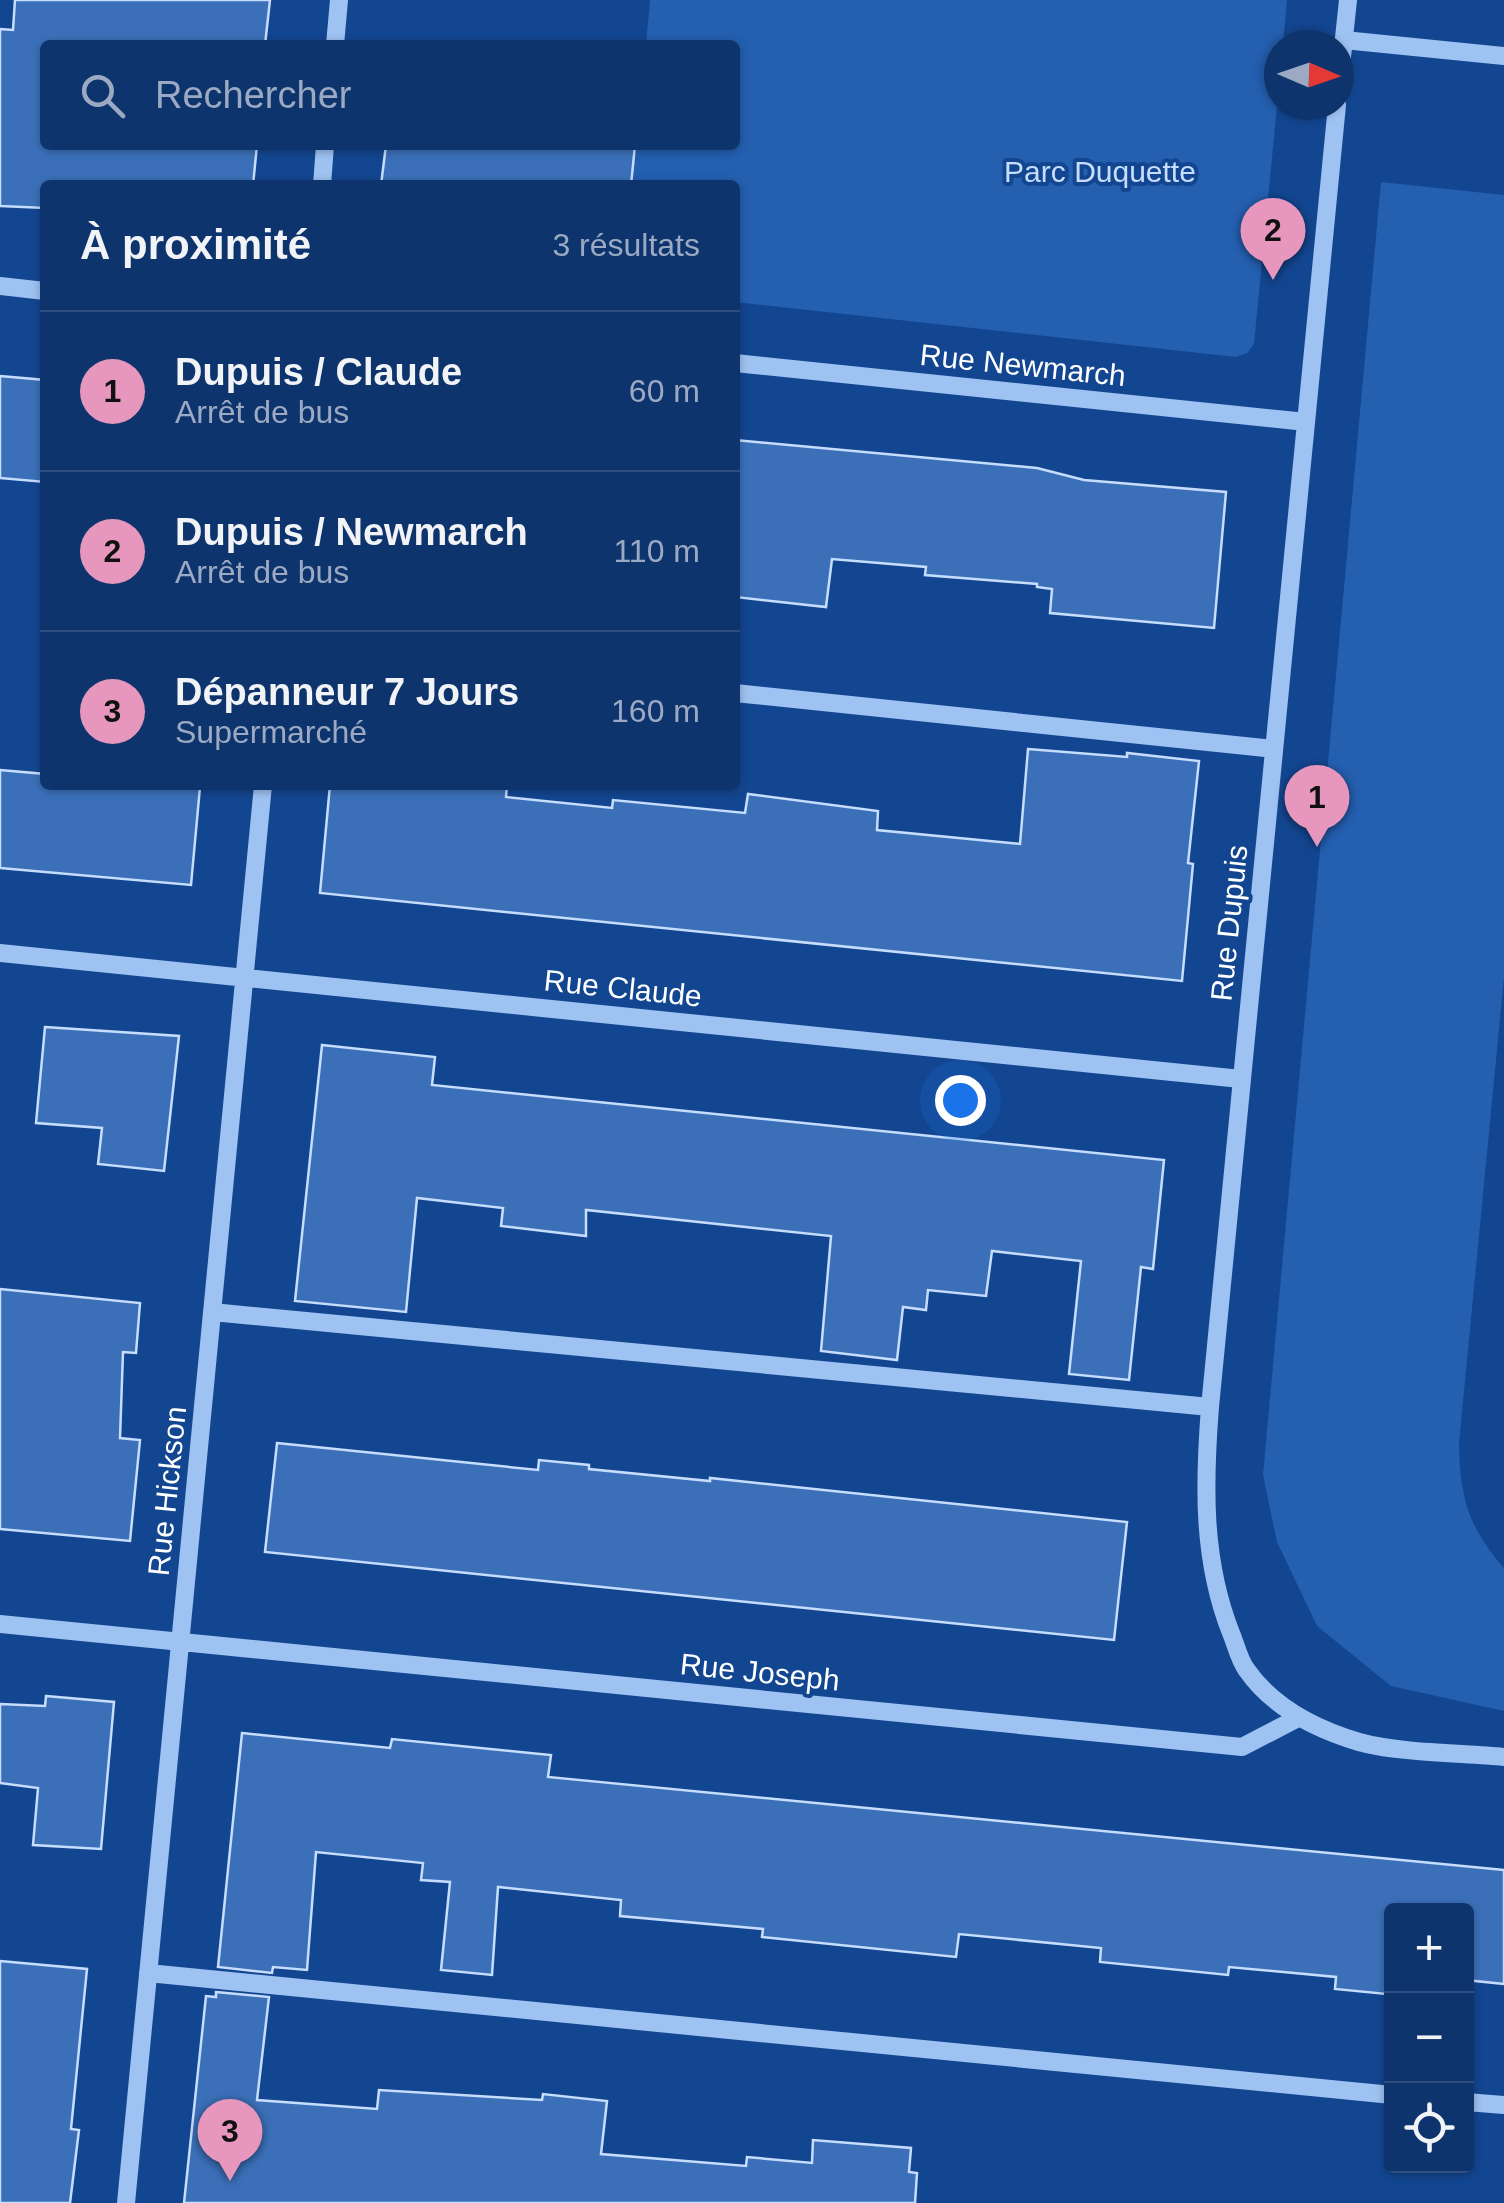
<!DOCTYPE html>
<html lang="fr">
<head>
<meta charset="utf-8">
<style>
  body { margin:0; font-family:Helvetica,sans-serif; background:#1c3f75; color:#f1f3f6 }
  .controls { position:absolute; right:30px; bottom:30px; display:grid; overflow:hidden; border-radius:10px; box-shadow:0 2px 8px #0004 }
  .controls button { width:90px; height:90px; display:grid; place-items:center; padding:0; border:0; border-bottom:2px solid #2e4f80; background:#0e346d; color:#f1f3f6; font:50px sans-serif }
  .compass { position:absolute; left:1264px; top:30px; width:90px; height:90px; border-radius:50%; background:#0e346d; box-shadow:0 2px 8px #0004; rotate:92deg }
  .you { position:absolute; left:960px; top:1100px; width:35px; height:35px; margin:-25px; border:8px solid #fff; border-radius:50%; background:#1a73e8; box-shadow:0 0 0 15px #1a73e833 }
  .badge { display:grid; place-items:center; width:65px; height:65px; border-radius:50%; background:#e797bd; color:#111; font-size:32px; font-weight:700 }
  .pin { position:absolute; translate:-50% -82px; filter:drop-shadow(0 2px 5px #0008) }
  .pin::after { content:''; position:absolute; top:52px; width:35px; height:30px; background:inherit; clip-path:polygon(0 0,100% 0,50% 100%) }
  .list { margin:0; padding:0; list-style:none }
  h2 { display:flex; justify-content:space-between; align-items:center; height:130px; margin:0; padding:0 40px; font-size:42px }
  h2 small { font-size:32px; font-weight:400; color:#9baac2 }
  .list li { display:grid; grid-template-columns:65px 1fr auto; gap:30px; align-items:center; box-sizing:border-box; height:160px; padding:0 40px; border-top:2px solid #2e4f80 }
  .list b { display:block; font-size:38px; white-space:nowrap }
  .list p { margin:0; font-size:32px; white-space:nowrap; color:#9baac2 }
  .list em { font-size:32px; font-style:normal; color:#9baac2 }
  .icon { flex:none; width:55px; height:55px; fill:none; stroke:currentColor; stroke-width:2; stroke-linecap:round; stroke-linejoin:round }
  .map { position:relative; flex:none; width:1504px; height:2203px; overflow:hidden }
  .search { position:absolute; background:#0e346d; box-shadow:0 2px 8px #0004; left:40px; top:40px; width:700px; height:110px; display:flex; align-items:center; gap:25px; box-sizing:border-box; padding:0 35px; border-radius:10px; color:#9baac2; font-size:38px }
  .panel { position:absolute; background:#0e346d; box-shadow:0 2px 8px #0004; left:40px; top:180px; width:700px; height:610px; border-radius:10px }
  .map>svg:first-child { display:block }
</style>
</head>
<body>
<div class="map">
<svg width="1504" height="2203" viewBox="0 0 1504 2203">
  <rect width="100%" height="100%" fill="#134691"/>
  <path fill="#245fb0" d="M650,0H1287L1283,45H1279V85L1254,344L1247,353L1236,357L735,302V185H631L635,145H735V45H646Z
    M1381,182L1504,195V977L1459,1443C1460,1497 1468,1527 1504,1568V1711L1391,1686L1317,1626L1277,1542L1263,1475Z"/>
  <path fill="#3b70b9" stroke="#c6ddfd" stroke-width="2.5" d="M15,0H270L265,45H45V145H257L253,185H45V208L0,206V29L13,30Z
    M386,145H635L631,185H381Z
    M0,376L45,380V482L0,478Z
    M735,440L1037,468L1084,480L1226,492L1214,628L1050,613L1052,589L1037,587V584L925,575L926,567L832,559L826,607L735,597Z
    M1028,749L1127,757V753L1199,761L1188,863L1193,864L1182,981L320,893L330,785H507L506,797L612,808L613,800L745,813L748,794L878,811L877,830L1020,844Z
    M0,770L45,774V785L200,787L191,885L0,868Z
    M45,1027L179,1036L164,1171L98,1164L102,1128L36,1123Z
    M322,1045L435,1057L432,1085L1164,1160L1153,1269L1141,1267L1129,1380L1069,1374L1081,1261L992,1251L986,1296L928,1290L926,1310L903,1307L897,1360L821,1351L831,1236L586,1210V1236L501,1226L503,1208L417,1198L406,1312L295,1301Z
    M0,1289L140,1303L136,1353L123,1352L120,1438L140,1440L130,1541L0,1529Z
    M277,1443L538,1470L539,1460L589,1465V1469L710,1481V1478L1127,1522L1114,1640L265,1552Z
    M46,1696L114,1702L101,1849L33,1845L38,1788L0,1783V1704L45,1706Z
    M242,1733L390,1748L392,1739L530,1753L551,1755L548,1777L1504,1870V1984L1466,1980V1910H1392V1971H1388L1386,1994L1335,1989L1336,1977L1229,1967L1228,1975L1100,1962L1101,1948L959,1934L956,1957L762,1937L763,1929L620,1916L621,1900L498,1887L492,1975L441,1970L450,1882L421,1880L423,1863L316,1852L307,1970L273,1967L272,1973L218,1967Z
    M0,1961L87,1969L71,2129L79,2130L70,2203H0Z
    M216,1992L269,1997L257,2100L377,2109L379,2090L542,2100L543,2094L607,2101L601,2154L746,2166L747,2157L812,2163L813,2140L911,2148L909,2172L917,2173L915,2203H184L206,1996L216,1997Z"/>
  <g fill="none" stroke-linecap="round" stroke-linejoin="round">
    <path stroke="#9ec2f2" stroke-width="18" d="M1344,40L1504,56
      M335,45L339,0
      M1339,85L1348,0
      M1337,105L1210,1407C1204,1484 1202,1560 1231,1633C1236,1645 1239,1659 1246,1669C1273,1708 1315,1729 1359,1742C1398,1753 1462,1753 1504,1757
      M322,185L325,145
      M0,286L45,291
      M735,363L1306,422
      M735,693L1274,749
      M0,953L1241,1079
      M212,1312L1210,1407
      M0,1624L1242,1747L1298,1718
      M148,1973L1392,2095
      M1466,2102L1504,2105
      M126,2203L263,785"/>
  </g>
  <g text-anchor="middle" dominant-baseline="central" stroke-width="8" stroke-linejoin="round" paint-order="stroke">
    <g font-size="30" fill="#c6ddfd" stroke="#134691">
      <text x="1100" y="171">Parc Duquette</text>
    </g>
    <g font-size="30" fill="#fff" stroke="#134691">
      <text transform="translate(1023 365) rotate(6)">Rue Newmarch</text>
      <text transform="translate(1229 923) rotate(-84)">Rue Dupuis</text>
      <text transform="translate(623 988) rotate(6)">Rue Claude</text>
      <text transform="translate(167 1491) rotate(-84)">Rue Hickson</text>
      <text transform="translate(760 1672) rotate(6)">Rue Joseph</text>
    </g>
  </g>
</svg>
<div class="controls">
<button>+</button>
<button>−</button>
<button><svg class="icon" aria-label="locate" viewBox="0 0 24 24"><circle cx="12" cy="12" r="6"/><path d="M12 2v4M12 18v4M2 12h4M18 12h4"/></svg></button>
</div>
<svg class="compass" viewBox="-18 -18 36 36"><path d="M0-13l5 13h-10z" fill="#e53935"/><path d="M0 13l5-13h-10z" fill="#9baac2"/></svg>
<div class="you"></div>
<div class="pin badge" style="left:1317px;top:847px">1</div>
<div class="pin badge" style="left:1273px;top:280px">2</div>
<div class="pin badge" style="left:230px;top:2181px">3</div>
<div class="search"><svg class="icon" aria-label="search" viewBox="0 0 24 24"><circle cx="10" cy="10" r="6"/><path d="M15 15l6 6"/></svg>Rechercher</div>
<section class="panel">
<h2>À proximité<small>3 résultats</small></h2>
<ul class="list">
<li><span class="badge">1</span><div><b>Dupuis / Claude</b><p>Arrêt de bus</p></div><em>60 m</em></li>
<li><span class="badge">2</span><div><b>Dupuis / Newmarch</b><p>Arrêt de bus</p></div><em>110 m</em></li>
<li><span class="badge">3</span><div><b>Dépanneur 7 Jours</b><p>Supermarché</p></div><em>160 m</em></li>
</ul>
</section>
</div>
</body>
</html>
